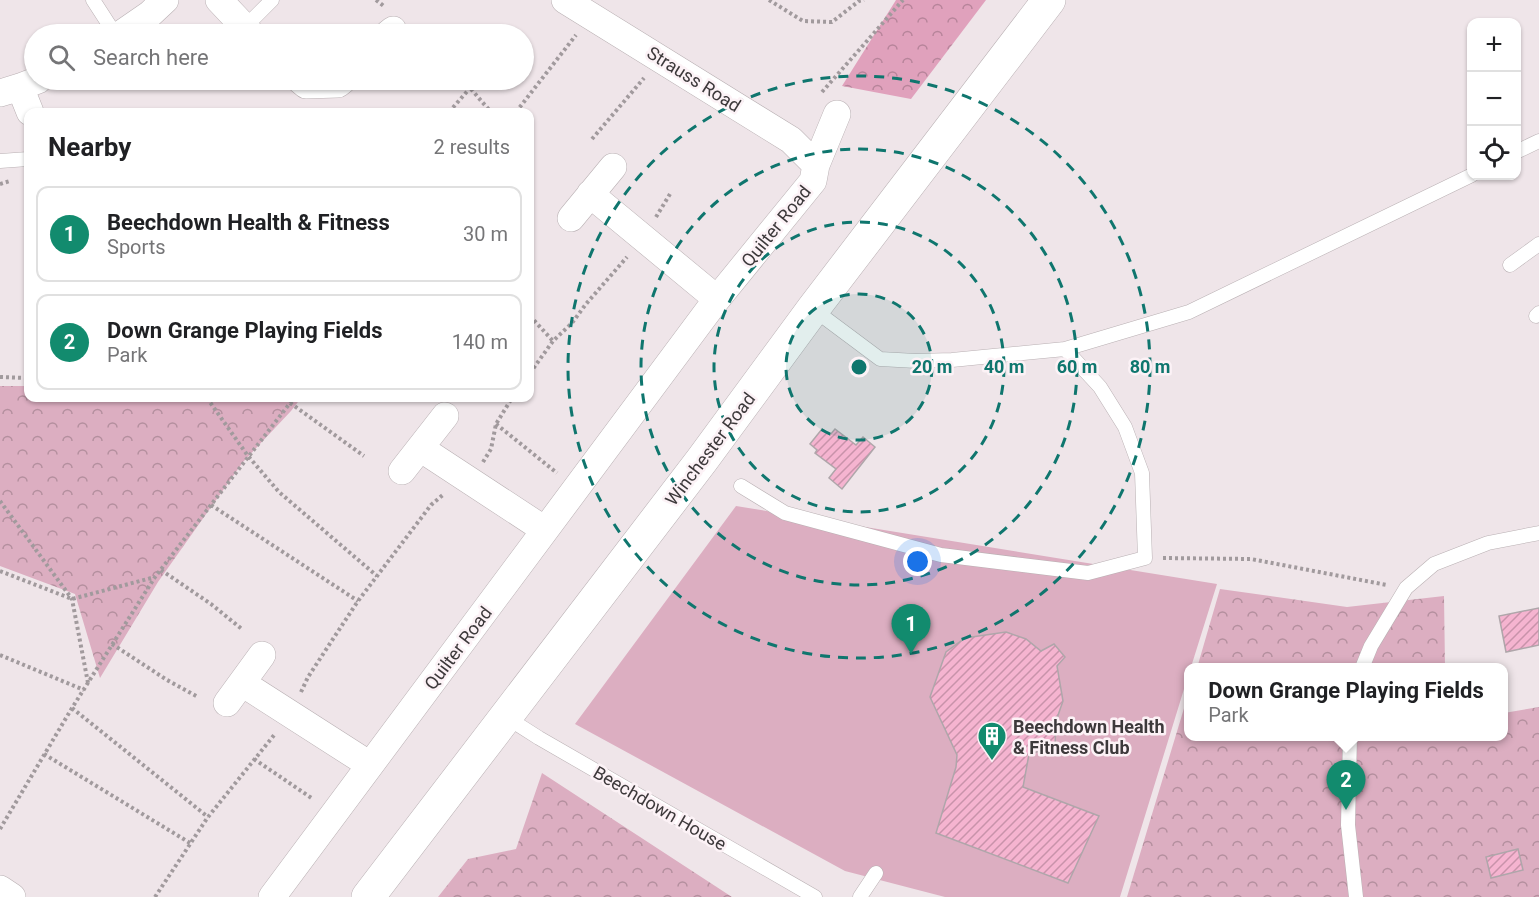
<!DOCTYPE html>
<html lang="en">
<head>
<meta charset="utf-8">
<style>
  body { margin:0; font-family:Roboto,sans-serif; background:#f6f6f6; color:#202124 }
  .controls { position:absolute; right:18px; top:18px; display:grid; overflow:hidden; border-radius:12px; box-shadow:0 2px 4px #0004 }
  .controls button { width:54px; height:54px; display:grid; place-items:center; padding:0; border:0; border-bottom:2px solid #e0e0e0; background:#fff; color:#202124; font:30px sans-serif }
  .you { position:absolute; left:918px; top:562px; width:21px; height:21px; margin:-15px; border:4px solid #fff; border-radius:50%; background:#1a73e8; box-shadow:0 0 0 9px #1a73e833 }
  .badge { display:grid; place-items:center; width:39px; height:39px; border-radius:50%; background:#128b6e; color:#fff; font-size:20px; font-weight:700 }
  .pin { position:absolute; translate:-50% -50px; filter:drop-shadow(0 2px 3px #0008) }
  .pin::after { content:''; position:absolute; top:32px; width:21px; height:18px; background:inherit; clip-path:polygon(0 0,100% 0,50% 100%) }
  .popup { position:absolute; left:1184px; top:663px; width:324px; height:78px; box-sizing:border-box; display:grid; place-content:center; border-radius:12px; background:#fff; filter:drop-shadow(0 2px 4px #0005); font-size:20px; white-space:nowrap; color:#757577 }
  .popup b { font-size:22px; color:#202124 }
  .popup::after { content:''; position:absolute; left:50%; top:100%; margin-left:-12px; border:12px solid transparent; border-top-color:#fff }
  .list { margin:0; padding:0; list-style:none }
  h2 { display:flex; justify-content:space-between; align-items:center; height:78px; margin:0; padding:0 24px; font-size:26px }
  h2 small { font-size:20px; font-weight:400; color:#757577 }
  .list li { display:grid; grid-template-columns:39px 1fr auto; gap:18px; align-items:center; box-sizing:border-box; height:96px; margin:0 12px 12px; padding:0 12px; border:2px solid #e0e0e0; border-radius:12px }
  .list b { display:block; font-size:22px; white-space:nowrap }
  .list p { margin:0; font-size:20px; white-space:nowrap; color:#757577 }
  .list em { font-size:20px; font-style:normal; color:#757577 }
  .icon { flex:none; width:33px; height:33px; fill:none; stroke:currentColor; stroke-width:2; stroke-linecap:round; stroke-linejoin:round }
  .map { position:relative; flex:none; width:1539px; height:897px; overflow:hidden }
  .search { position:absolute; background:#fff; box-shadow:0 2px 4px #0004; left:24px; top:24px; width:510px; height:66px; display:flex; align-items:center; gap:15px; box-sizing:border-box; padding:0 21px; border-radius:33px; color:#757577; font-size:22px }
  .panel { position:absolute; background:#fff; box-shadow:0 2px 4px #0004; left:24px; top:108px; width:510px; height:294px; border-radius:12px }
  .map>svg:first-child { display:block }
</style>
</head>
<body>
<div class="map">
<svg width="1539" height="897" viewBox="0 0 1539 897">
  <defs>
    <pattern id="forest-crowns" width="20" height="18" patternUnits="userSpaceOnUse" patternTransform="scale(1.5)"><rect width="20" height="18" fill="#e0a1bc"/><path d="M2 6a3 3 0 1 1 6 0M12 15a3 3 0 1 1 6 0" fill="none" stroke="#b7849a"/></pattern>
    <pattern id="park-crowns" width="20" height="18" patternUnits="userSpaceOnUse" patternTransform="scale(1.5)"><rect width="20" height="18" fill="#dcaec1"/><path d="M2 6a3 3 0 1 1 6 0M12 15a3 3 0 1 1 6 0" fill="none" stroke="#b48f9e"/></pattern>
    <pattern id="building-hatch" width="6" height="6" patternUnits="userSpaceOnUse" patternTransform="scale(1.5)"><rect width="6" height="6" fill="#f5b4d0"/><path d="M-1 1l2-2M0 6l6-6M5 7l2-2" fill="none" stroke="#c893aa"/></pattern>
  </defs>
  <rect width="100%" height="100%" fill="#efe5e9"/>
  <path fill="url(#forest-crowns)" d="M896,0H986L911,99L842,86Z"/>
  <path fill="url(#park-crowns)" d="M0,386H28V398H301L291,411L243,462L158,582L100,678L75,594L0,566Z
    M1220,589L1347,607L1444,596L1445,667L1197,668Z
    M1188,695V736H1504V713L1539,707V897H1127Z
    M542,773L732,897H438L468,859L516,849Z"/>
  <path fill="#dcaec1" d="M736,506L1217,584L1191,667L1188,668V676L1120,897H945L845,871L575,724Z"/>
  <path fill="url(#building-hatch)" stroke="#afa6aa" stroke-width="1.5" d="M822,429L830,435L835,429L856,445L863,437L875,447L842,489L829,478L836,469L815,453L817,450L810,444Z
    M1539,608V645L1506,652L1499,616Z
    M1006,632L1026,639L1041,651L1054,644L1065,657L1057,666L1063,701L1056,721L1055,747L1029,754L1023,787L1099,816L1068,883L936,833L956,767L957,755L930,697L946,652L965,638Z
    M1518,849L1523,870L1491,878L1486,857Z"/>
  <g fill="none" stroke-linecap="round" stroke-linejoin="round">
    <g stroke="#b9b0b3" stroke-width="15">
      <path id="lane" d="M93,0L115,34
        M244,28L272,0
        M1516,152L1539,141
        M0,161L28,159
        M1510,265L1539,244
        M1536,316L1539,313
        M1065,349L1189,312L1472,175
        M741,486L785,513L941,555L1088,573L1145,558L1142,473L1125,427L1100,387L1065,349L952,360L916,361L880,359L813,309
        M1362,668L1371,646L1406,588L1434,564L1488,543L1539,533
        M506,717L539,738L815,897
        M1350,736L1348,825L1356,897
        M860,897L876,873"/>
    </g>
    <g stroke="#b9b0b3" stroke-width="28">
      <path id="street" d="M219,0L251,34
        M565,0L791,140L816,165
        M121,34L150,14L165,0
        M388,34L393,30
        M300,80L306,85L338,84L343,80
        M20,87L30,112
        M0,93L20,87L38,80
        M590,194L717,299
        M571,218L613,167
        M420,448L545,530
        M402,471L445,416
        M242,683L370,765
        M227,703L262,655
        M0,889L12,897
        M272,897L717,299L813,181L816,165L837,114"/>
    </g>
    <g stroke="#b9b0b3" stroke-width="34">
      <path id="primary" d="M368,897L702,460L813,309L1049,0"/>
    </g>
    <path stroke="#a19a9d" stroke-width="4" stroke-dasharray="3 3" stroke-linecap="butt" d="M376,0L385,7
      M769,0L803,21L832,22L859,1L864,0
      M463,80L491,112
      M822,92L903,0
      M449,112L471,87
      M516,112L576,35
      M592,139L644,78
      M0,184L10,181
      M530,205L531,206
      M656,217L670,194
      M530,316L553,341
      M530,373L553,341L572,323L586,304L627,257
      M0,377L28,378
      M207,398L248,456L279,492L377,576
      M290,403L364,456
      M496,424L557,473
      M483,462L491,449L496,424L512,398
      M0,501L72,599L88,683
      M211,505L358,601
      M1163,558L1251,559L1387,585
      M161,570L211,604L243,630
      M0,571L72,599L155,577
      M112,644L167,680L198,697
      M0,655L84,690
      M301,692L308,677L358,601L431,505L444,494
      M72,708L208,817
      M44,754L190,843
      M254,759L313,799
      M0,829L72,708L155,577L294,398
      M155,897L208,817L275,734"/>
    <use href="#lane" stroke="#fff" stroke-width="14"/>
    <use href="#street" stroke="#fff" stroke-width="27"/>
    <use href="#primary" stroke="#fff" stroke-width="33"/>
  </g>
  <circle cx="859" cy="367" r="73" fill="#0f766e" fill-opacity=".12"/>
  <g fill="none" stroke="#0f766e" stroke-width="3" stroke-dasharray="10 8">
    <circle cx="859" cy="367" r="73"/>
    <circle cx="859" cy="367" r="145"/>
    <circle cx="859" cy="367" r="218"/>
    <circle cx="859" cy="367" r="291"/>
  </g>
  <defs>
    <g id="building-pin" transform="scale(1.5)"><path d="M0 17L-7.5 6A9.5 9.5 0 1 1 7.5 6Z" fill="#128b6e" stroke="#fcf2f6"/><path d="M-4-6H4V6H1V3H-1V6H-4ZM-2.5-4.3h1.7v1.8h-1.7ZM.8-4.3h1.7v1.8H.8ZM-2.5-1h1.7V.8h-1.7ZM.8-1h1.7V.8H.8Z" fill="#fff"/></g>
  </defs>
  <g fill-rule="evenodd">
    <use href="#building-pin" x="992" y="736"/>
  </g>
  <g text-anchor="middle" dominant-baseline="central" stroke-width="5" stroke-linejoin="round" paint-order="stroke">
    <g font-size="18" fill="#3d393b" stroke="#fcf2f6">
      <text transform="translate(694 79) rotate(32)">Strauss Road</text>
      <text transform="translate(776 226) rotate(-51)">Quilter Road</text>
      <text transform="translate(710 449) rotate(-53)">Winchester Road</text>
      <text transform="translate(458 648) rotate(-53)">Quilter Road</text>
      <text transform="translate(660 808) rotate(30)">Beechdown House</text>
    </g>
    <g font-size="18" font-weight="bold" fill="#3d393b" stroke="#fcf2f6" text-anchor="start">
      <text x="1013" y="726">Beechdown Health<tspan x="1013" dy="21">&amp; Fitness Club</tspan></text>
    </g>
  </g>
  <circle cx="859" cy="367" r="9" fill="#0f766e" stroke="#fcf2f6" stroke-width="3"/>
  <g font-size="18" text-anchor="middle" font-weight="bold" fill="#0f766e" stroke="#fcf2f6" stroke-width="5" stroke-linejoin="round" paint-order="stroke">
    <text x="932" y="373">20 m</text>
    <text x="1004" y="373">40 m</text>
    <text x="1077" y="373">60 m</text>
    <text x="1150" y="373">80 m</text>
  </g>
</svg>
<div class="controls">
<button>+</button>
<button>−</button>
<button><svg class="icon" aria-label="locate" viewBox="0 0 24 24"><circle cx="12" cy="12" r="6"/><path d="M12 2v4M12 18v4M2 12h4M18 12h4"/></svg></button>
</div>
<div class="you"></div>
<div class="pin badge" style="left:911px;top:654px">1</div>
<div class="pin badge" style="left:1346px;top:810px">2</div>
<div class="popup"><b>Down Grange Playing Fields</b>Park</div>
<div class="search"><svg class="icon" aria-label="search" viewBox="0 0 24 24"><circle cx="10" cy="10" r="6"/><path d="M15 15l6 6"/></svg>Search here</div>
<section class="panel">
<h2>Nearby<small>2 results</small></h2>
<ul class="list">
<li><span class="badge">1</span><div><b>Beechdown Health &amp; Fitness</b><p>Sports</p></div><em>30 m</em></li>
<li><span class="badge">2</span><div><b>Down Grange Playing Fields</b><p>Park</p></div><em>140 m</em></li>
</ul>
</section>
</div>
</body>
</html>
